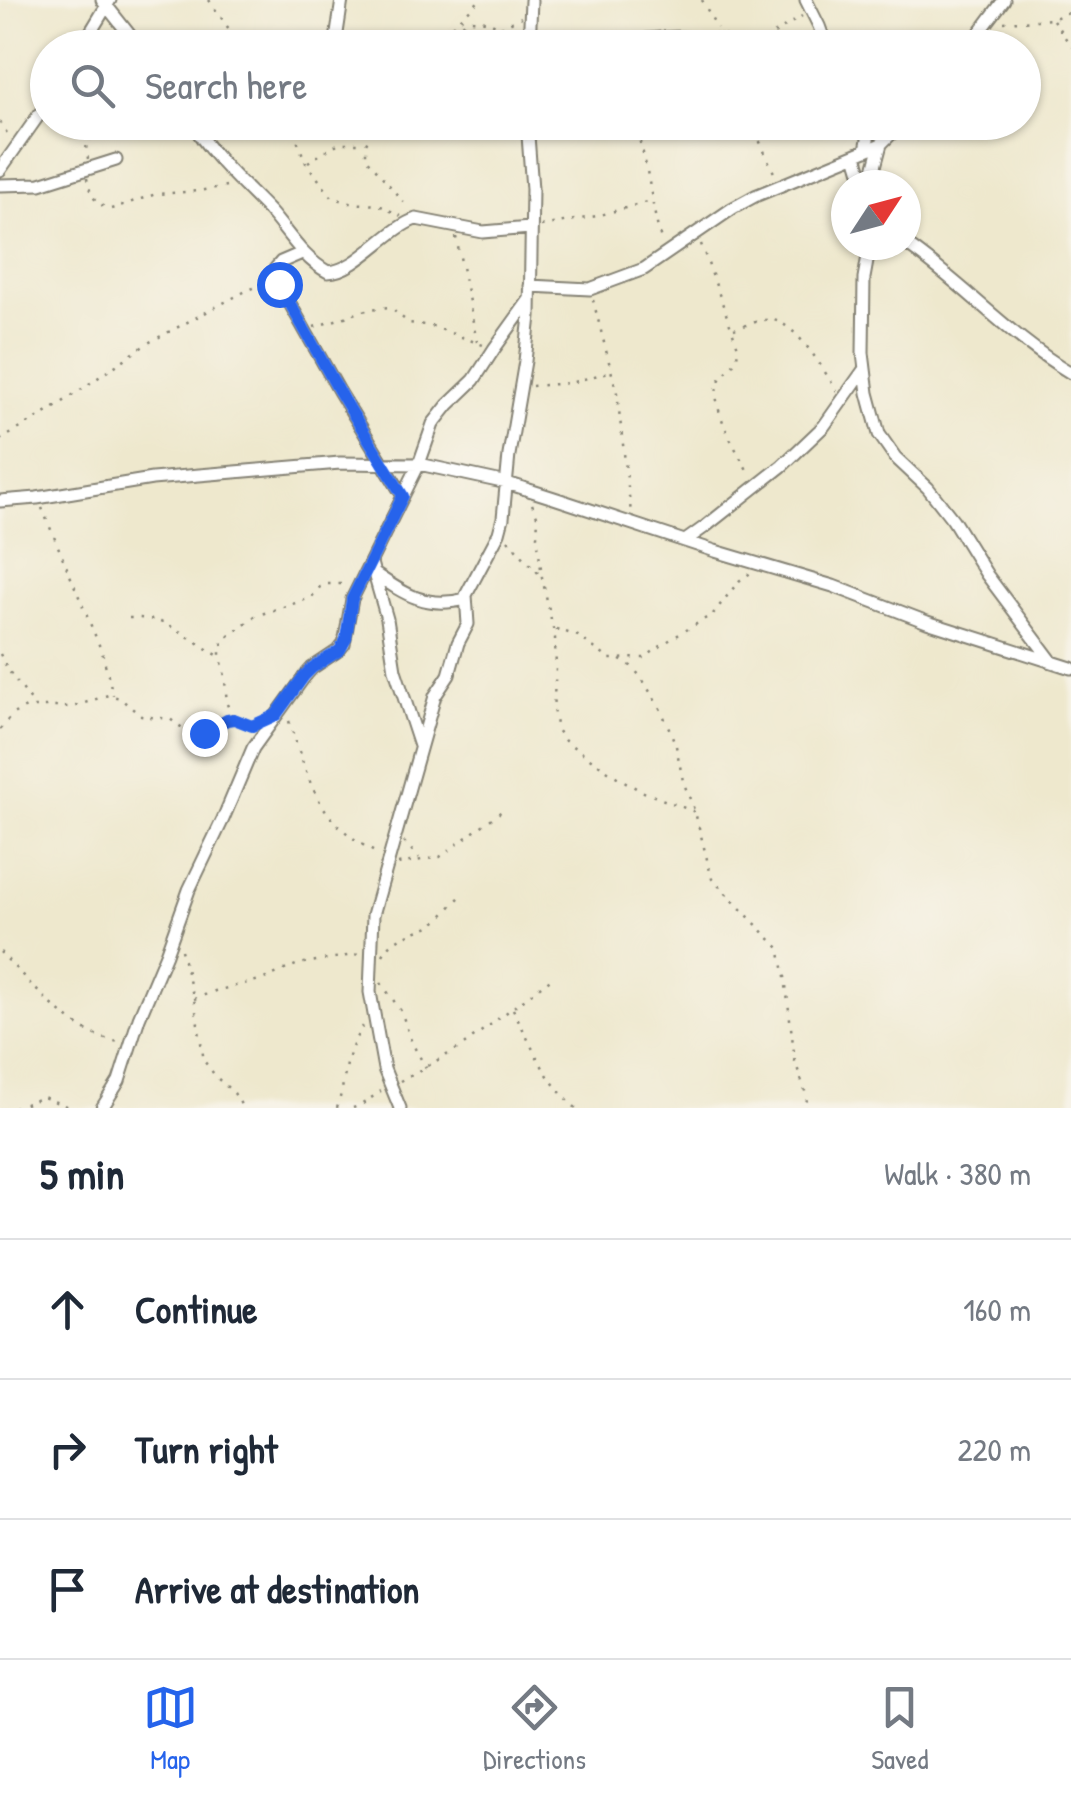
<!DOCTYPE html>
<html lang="en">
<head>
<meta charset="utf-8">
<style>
  body { margin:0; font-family:"Patrick Hand",sans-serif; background:#f2f2f3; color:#1f2937 }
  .compass { position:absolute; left:831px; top:170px; width:90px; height:90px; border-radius:50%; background:#fff; box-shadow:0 2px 8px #0004; rotate:54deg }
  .stop { position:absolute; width:30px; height:30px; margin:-22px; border:8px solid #2563eb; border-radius:50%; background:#fff }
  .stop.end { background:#2563eb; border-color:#fff; box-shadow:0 2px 10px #0008 }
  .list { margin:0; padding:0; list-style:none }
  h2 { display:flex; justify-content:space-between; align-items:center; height:130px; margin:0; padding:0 40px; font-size:42px }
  h2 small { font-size:32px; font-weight:400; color:#747a83 }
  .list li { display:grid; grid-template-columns:65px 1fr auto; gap:30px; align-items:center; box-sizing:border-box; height:140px; padding:0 40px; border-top:2px solid #e0e1e3 }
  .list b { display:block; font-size:38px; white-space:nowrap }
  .list em { font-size:32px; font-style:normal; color:#747a83 }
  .icon { flex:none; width:55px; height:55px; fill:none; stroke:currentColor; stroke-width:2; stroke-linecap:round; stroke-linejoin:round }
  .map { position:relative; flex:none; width:1071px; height:1108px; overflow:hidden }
  .search { position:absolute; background:#fff; box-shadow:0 2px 8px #0004; left:30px; right:30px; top:30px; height:110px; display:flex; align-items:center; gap:25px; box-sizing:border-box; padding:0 35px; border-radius:55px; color:#747a83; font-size:38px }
  .sheet { height:550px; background:#fff }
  nav { display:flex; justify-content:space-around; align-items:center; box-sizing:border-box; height:140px; border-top:2px solid #e0e1e3; background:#fff; font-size:28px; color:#747a83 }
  nav a { display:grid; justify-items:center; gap:5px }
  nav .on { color:#2563eb }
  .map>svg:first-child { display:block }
</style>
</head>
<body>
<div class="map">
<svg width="1071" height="1108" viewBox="0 0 1071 1108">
  <rect width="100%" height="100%" fill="#f7f3e8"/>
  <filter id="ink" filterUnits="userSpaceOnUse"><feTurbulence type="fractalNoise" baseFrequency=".01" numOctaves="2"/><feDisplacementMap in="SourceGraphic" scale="20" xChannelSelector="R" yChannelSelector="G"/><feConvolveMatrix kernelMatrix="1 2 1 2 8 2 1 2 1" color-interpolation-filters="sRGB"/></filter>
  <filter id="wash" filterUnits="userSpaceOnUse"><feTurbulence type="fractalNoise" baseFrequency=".0048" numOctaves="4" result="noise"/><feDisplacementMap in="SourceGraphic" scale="40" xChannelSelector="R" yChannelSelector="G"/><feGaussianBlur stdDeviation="2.25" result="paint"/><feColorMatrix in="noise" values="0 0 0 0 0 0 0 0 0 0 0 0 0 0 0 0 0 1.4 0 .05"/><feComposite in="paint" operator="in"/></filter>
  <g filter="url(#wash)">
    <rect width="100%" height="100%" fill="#eee8cd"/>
  </g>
  <g filter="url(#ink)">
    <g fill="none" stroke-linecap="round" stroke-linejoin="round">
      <g stroke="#858274" stroke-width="15">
        <path id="minor" d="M102,0L140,48
          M806,0L819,26L827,48
          M336,40L342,0
          M81,48L110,0
          M529,48L531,0
          M597,48C640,38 681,33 724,42
          M968,48L1004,0
          M192,122C208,153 245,186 269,211C288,232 302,258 328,272C357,271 387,229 416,219L483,232L530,228
          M864,122L869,134L866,150
          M856,155L865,185
          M0,170L48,102
          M0,185L40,184L116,160
          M870,185L881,144
          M906,244C964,284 1010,337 1071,373
          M870,245L864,278L863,353L868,393L879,434L895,457L928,488L953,520L987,575L1050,659
          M302,253L281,262L275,269L279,284L339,391L403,496
          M530,286L590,289L644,269L733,208L755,196L881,144L903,122
          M0,501L37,498L152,479L340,463L419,464L507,483L554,498L715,551L833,586L927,622L1071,668
          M685,541L706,526L782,466L824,426L863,371
          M371,563L387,619L395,670L420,746
          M375,574C406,595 427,609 466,599
          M102,1108L119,1081L139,1018L166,954L189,890L223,819L253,748L304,677L312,668L339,650L344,644L352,599L419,464L433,424L448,405L474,380L494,349L530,299
          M400,1108L384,1069L370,992L373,915L435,696L449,675L458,643L468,624L466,595L499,533L503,518L509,455L525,361L530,316L532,189L527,122"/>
      </g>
      <path stroke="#858274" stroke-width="2.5" stroke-dasharray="2.5 8" stroke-linecap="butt" d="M209,0L242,48
        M702,0L717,28
        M1053,20L1071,46
        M1004,22L1052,19L1071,11
        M453,26L480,0
        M501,27L521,17
        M347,44L357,48
        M404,48L471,20L488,21L520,39
        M746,48L771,36L802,16
        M0,122L10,138
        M290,122L306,163L332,197L350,203L379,205L401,216
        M377,122L366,143V157L408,208
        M632,122C650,159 649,203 662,242
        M751,122L775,175
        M88,159L86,145L105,122
        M308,162L339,143H364
        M87,178C90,194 94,204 111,209L156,194L199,191L226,186
        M541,226L597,216L650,201
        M456,237L477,342
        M701,244L738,347C738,371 721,369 717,387C712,411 739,455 750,475
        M593,300L617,393L631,513
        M314,327L370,309L389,307L409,323L432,326L483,345
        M734,329C745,326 762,318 773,320C798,325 824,371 837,391
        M532,386L570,383L612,371
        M0,440L50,411L148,343L244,292L258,286L267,287
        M532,504L538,518L537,536L542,577L555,638L556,669L553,709L557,730L565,741L614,775L641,791L695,812
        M42,508L102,652L113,695
        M508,540L540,575
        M129,618C169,616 186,638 219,656
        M556,629L578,636L609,659L644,658L668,641L713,614L739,581L752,572
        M0,654L8,670L35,706
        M620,660L631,666L641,677L661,710L669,728L676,746L683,781L695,812L712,879L779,948L785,977L795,1061L805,1091L808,1108
        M232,716L227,704L224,669L220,656V648L225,639L255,616L311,598L320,587L327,584H344L348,581
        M289,721C310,784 316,820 378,854
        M0,729L13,714L26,707H73L108,695L120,698L141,716L170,719L192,735H199L227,719H234L247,726L256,724
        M404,842L419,858
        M398,864L440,857L503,810
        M181,950L194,999L204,1061L217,1078L234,1093L243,1108
        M0,952C31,983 74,1037 120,1042
        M383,955C395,934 414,935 433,924C441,919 455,901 464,893
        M381,983L401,1011L412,1043L426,1068
        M194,999L215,991L264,979L298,964L359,954
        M513,1009C531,1044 545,1082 576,1108
        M400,1081L461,1047L553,977
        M15,1108L43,1097L71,1108
        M337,1108C347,1077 344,1051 366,1022
        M353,1108L361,1105L381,1091"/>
      <use href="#minor" stroke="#fff" stroke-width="11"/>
    </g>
  </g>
  <g fill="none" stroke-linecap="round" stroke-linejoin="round" filter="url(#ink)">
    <path stroke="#2563eb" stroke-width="12" d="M204,733L227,720L234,719L252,726L276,715L304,676L312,668L340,650L346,639L352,599L403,496L339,391L279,284"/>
  </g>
</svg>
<svg class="compass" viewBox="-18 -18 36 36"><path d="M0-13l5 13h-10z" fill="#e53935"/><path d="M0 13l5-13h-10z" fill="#747a83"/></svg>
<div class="stop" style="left:279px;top:284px"></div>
<div class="stop end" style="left:204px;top:733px"></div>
<div class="search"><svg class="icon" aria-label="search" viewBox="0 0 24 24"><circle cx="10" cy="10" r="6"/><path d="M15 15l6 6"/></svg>Search here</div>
</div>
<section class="sheet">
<h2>5 min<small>Walk · 380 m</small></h2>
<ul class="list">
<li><svg class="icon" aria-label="ahead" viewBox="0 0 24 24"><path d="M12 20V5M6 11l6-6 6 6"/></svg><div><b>Continue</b></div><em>160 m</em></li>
<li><svg class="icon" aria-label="right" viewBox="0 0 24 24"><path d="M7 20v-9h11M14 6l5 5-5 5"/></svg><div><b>Turn right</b></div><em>220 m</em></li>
<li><svg class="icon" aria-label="arrive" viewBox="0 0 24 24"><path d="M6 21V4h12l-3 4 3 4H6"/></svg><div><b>Arrive at destination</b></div></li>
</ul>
</section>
<nav>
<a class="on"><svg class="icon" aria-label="map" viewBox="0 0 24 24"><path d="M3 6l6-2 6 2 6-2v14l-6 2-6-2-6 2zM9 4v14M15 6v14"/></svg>Map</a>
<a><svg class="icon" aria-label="directions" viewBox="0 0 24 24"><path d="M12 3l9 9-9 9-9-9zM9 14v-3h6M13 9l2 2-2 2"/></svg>Directions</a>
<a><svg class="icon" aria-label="saved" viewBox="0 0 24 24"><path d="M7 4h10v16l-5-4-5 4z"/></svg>Saved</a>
</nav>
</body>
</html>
